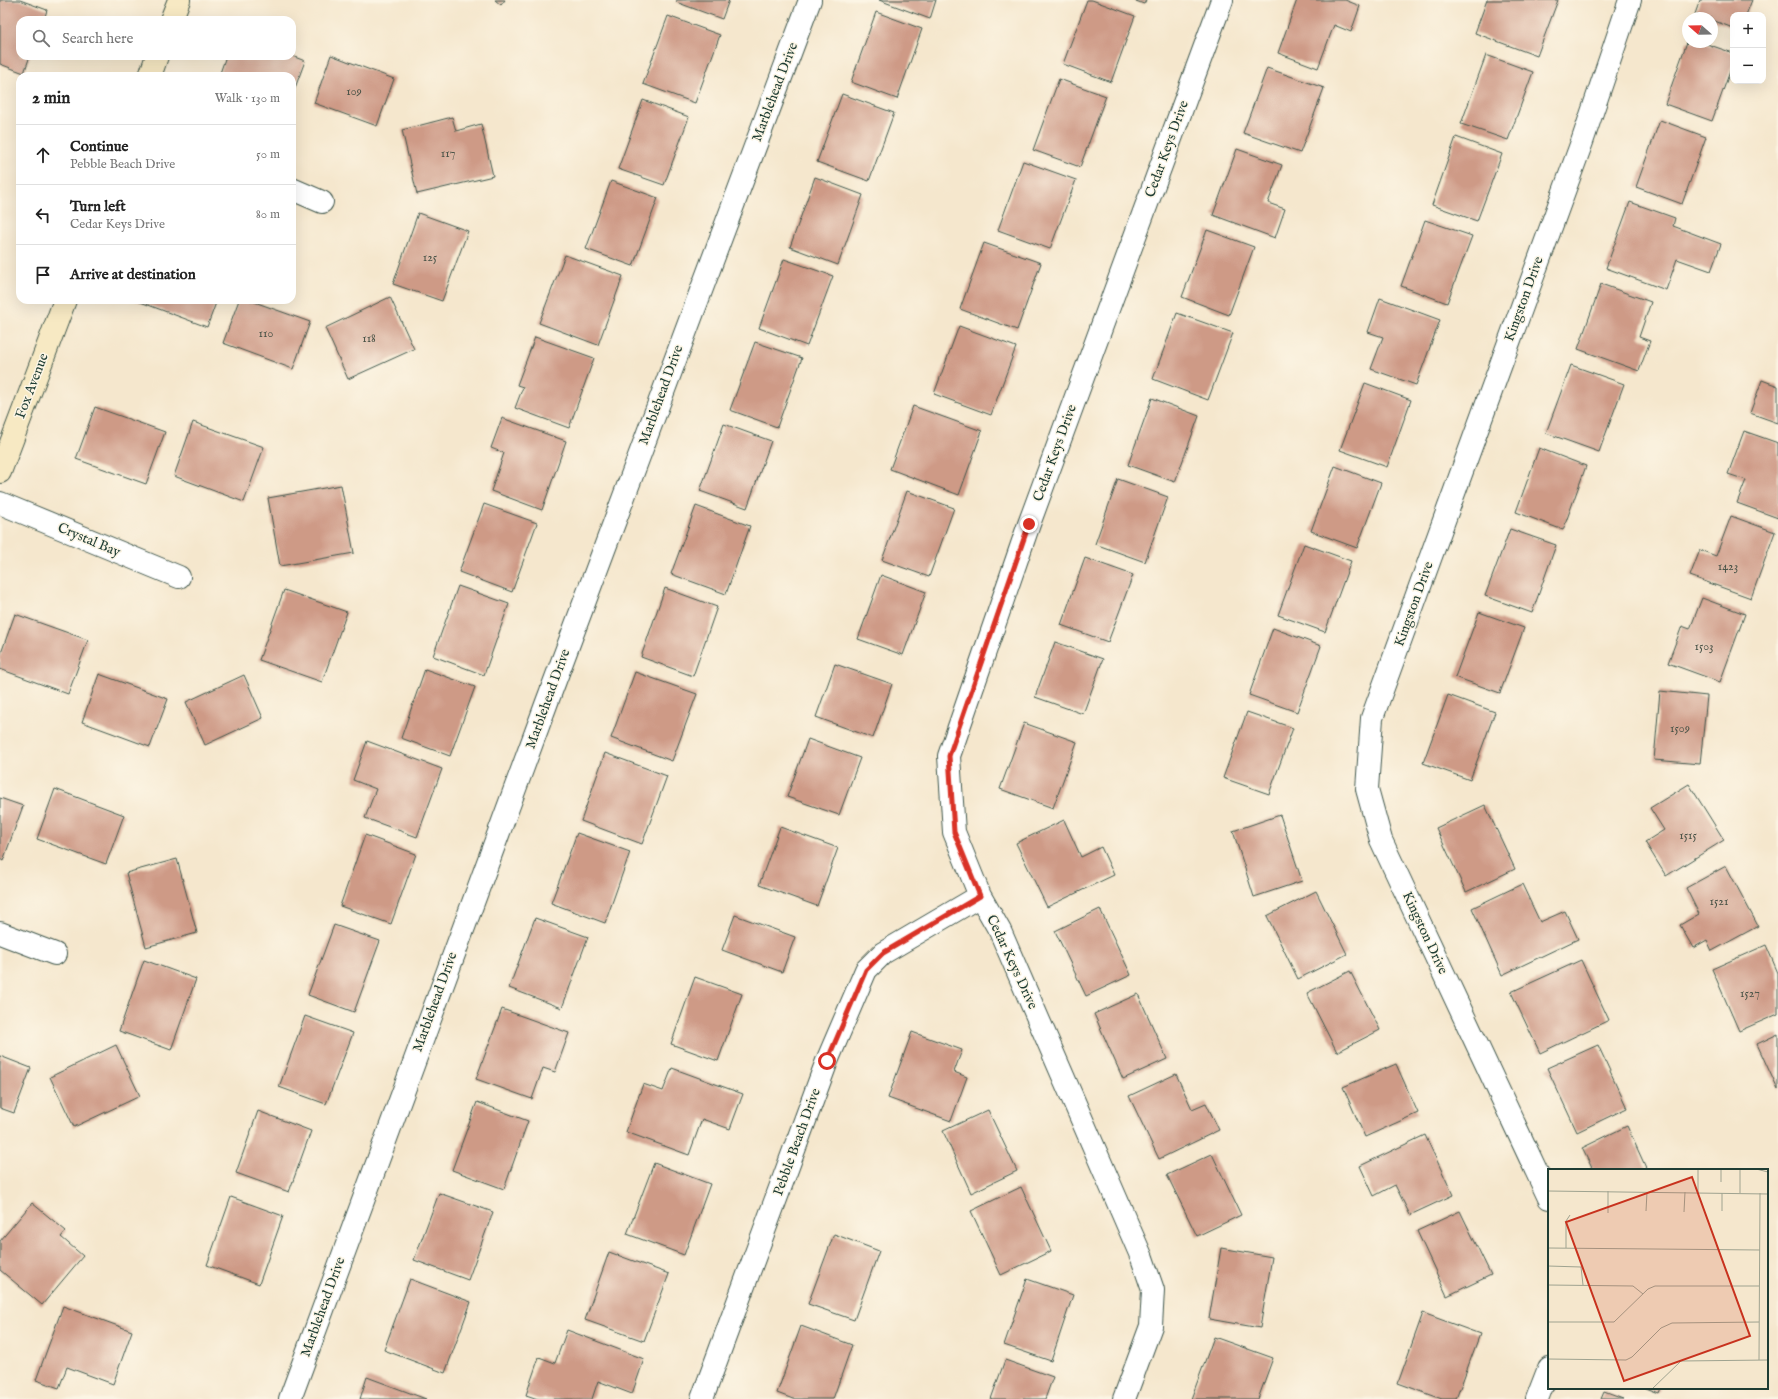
<!DOCTYPE html>
<html lang="en">
<head>
<meta charset="utf-8">
<style>
  body { margin:0; font-family:"IM FELL English",serif; background:#f2f2f2; color:#222 }
  .controls { position:absolute; right:12px; top:12px; display:grid; overflow:hidden; border-radius:8px; box-shadow:0 4px 16px #0002 }
  .controls button { width:36px; height:36px; display:grid; place-items:center; padding:0; border:0; border-bottom:1px solid #e0e0e0; background:#fff; color:#222; font:20px sans-serif }
  .compass { position:absolute; left:1682px; top:12px; width:36px; height:36px; border-radius:50%; background:#fff; box-shadow:0 4px 16px #0002; rotate:290deg }
  .stop { position:absolute; width:12px; height:12px; margin:-9px; border:3px solid #d93025; border-radius:50%; background:#fff }
  .stop.end { background:#d93025; border-color:#fff; box-shadow:0 1px 4px #0008 }
  .list { margin:0; padding:0; list-style:none }
  h2 { display:flex; justify-content:space-between; align-items:center; height:52px; margin:0; padding:0 16px; font-size:17px }
  h2 small { font-size:13px; font-weight:400; color:#767676 }
  .list li { display:grid; grid-template-columns:26px 1fr auto; gap:12px; align-items:center; box-sizing:border-box; height:60px; padding:0 16px; border-top:1px solid #e0e0e0 }
  .list b { display:block; font-size:15px; white-space:nowrap }
  .list p { margin:0; font-size:13px; white-space:nowrap; color:#767676 }
  .list em { font-size:13px; font-style:normal; color:#767676 }
  .icon { flex:none; width:22px; height:22px; fill:none; stroke:currentColor; stroke-width:2; stroke-linecap:round; stroke-linejoin:round }
  .map { position:relative; flex:none; width:1778px; height:1399px; overflow:hidden }
  .search { position:absolute; background:#fff; box-shadow:0 4px 16px #0002; left:16px; top:16px; width:280px; height:44px; display:flex; align-items:center; gap:10px; box-sizing:border-box; padding:0 14px; border-radius:12px; color:#767676; font-size:15px }
  .panel { position:absolute; background:#fff; box-shadow:0 4px 16px #0002; left:16px; top:72px; width:280px; height:232px; border-radius:12px }
  .map>svg:first-child { display:block }
</style>
</head>
<body>
<div class="map">
<svg width="1778" height="1399" viewBox="0 0 1778 1399">
  <rect width="100%" height="100%" fill="#fcf5e5"/>
  <filter id="ink" filterUnits="userSpaceOnUse"><feTurbulence type="fractalNoise" baseFrequency=".025" numOctaves="2"/><feDisplacementMap in="SourceGraphic" scale="8" xChannelSelector="R" yChannelSelector="G"/><feConvolveMatrix kernelMatrix="1 2 1 2 8 2 1 2 1" color-interpolation-filters="sRGB"/></filter>
  <filter id="wash" filterUnits="userSpaceOnUse"><feTurbulence type="fractalNoise" baseFrequency=".012" numOctaves="4" result="noise"/><feDisplacementMap in="SourceGraphic" scale="16" xChannelSelector="R" yChannelSelector="G"/><feGaussianBlur stdDeviation="0.9" result="paint"/><feColorMatrix in="noise" values="0 0 0 0 0 0 0 0 0 0 0 0 0 0 0 0 0 1.4 0 .05"/><feComposite in="paint" operator="in"/></filter>
  <g filter="url(#wash)">
    <rect width="100%" height="100%" fill="#f5e7cd"/>
    <g id="blocks">
      <path fill="#ce9a86" d="M0,0H20L47,10L44,20H20V56H30L24,73L0,64Z
        M495,0H505L501,5Z
        M677,0H729L722,19L676,2Z
        M879,0H936L930,19Z
        M1087,0H1092L1135,16L1111,82L1063,64Z
        M1133,0H1146L1144,4Z
        M1297,0H1345L1360,6L1351,32L1334,25L1318,68L1278,53Z
        M1487,0H1558L1537,56L1475,33Z
        M1700,0H1752L1746,15H1733V28L1712,20V18H1706L1695,14Z
        M876,12L922,29L897,99L851,82Z
        M668,16L720,35L695,103L643,84Z
        M1687,42H1701L1733,53V63L1712,121L1665,104Z
        M331,55L394,79L377,126L314,103Z
        M1486,55L1533,72L1508,140L1461,124Z
        M226,56H292L305,61L292,96V76H219Z
        M1267,68L1324,88L1300,153L1243,133Z
        M1059,79L1106,96L1080,167L1033,150Z
        M842,94L894,113L869,181L817,162Z
        M643,100L689,117L664,185L618,169Z
        M452,117L456,131L481,124L493,176L417,194L402,130Z
        M1660,120L1706,137L1682,204L1636,187Z
        M1456,137L1502,154L1477,221L1432,205Z
        M1237,149L1282,165L1268,203L1285,209L1275,238L1213,215Z
        M1023,161L1076,180L1050,249L998,230Z
        M815,177L863,195L838,265L790,247Z
        M611,181L658,198L633,266L586,249Z
        M1630,202L1675,218L1673,226L1721,244L1711,271L1677,259L1666,290L1606,268Z
        M418,213L468,231L442,301L393,284Z
        M1425,220L1472,236L1447,303L1401,286Z
        M1207,230L1254,247L1229,315L1182,297Z
        M984,243L1041,263L1017,330L960,309Z
        M565,255L623,276L598,345L539,323Z
        M784,259L833,276L807,346L759,328Z
        M1601,284L1651,302L1639,337L1650,341L1639,371L1578,349Z
        M390,297L414,349L348,379L325,328Z
        M1380,298L1440,320L1416,385L1371,369L1383,337L1368,332Z
        M135,300H217L207,327Z
        M239,300H249L310,322L293,369L223,343Z
        M1177,313L1233,333L1208,400L1153,379Z
        M959,326L1016,347L991,415L934,394Z
        M535,337L594,358L569,428L515,408L523,387L517,385Z
        M755,342L802,358L777,427L730,410Z
        M1571,365L1624,384L1599,452L1546,433Z
        M1762,380L1778,386V423L1750,413Z
        M1365,383L1411,400L1387,467L1340,450Z
        M1152,398L1199,416L1175,482L1128,465Z
        M913,406L982,431L959,495L890,469Z
        M95,407L165,432L146,484L76,459Z
        M502,418L566,441L542,510L491,491L504,453L491,448Z
        M193,422L264,447L244,502L174,476Z
        M724,424L771,441L747,508L700,491Z
        M1744,431L1778,443V518L1737,503L1746,480L1728,474Z
        M1539,448L1586,466L1563,530L1516,512Z
        M1335,466L1381,483L1357,548L1311,531Z
        M1118,479L1168,497L1145,562L1095,544Z
        M341,485L354,553L280,566L268,498Z
        M907,491L954,508L929,577L882,560Z
        M484,504L537,523L512,592L459,572Z
        M696,506L750,526L726,594L671,574Z
        M1731,516L1775,532L1751,598L1690,576L1700,550L1716,556Z
        M1510,529L1556,545L1532,613L1485,596Z
        M1304,544L1351,561L1325,632L1278,615Z
        M1085,558L1133,575L1108,642L1061,625Z
        M881,575L926,592L903,655L858,639Z
        M458,586L509,604L484,675L433,656Z
        M665,588L717,607L693,676L641,657Z
        M284,590L347,612L322,682L259,660Z
        M1702,598L1745,614L1720,682L1668,663L1682,626L1690,629Z
        M1479,612L1524,628L1500,693L1455,677Z
        M15,614L88,640L68,694L0,669V656Z
        M1273,628L1321,646L1297,712L1249,695Z
        M1055,642L1103,659L1083,714L1035,697Z
        M835,664L892,684L873,738L816,717Z
        M425,669L475,687L450,756L401,738Z
        M635,672L697,694L672,761L611,738Z
        M99,674L168,699L150,747L82,722Z
        M244,675L263,718L205,745L186,702Z
        M1660,691L1707,696L1700,764L1654,760Z
        M1448,695L1495,712L1470,780L1423,763Z
        M1247,712L1293,728L1269,794L1223,778Z
        M1024,723L1077,742L1053,808L1000,789Z
        M808,739L860,758L839,815L787,797Z
        M367,741L442,769L417,837L365,818L376,789L353,780Z
        M605,753L667,776L642,844L581,821Z
        M1689,784L1724,840L1666,876L1645,842L1664,830L1650,808Z
        M55,789L124,815L106,864L37,839Z
        M0,798L23,806L3,861L0,859Z
        M1485,805L1515,869L1466,892L1436,828Z
        M1280,815L1302,881L1254,897L1233,831Z
        M1064,820L1081,857L1101,847L1114,875L1047,907L1016,843Z
        M780,827L838,848L817,906L759,885Z
        M577,833L630,852L605,923L551,903Z
        M365,835L416,854L391,924L340,906Z
        M177,859L197,933L146,947L126,873Z
        M1726,866L1758,926L1712,951L1707,940L1693,948L1680,925L1699,914L1686,888Z
        M1522,884L1540,922L1565,911L1578,939L1502,975L1472,908Z
        M1316,891L1347,954L1298,979L1267,916Z
        M1100,909L1131,975L1086,996L1055,931Z
        M735,915L795,937L782,972L722,950Z
        M535,918L588,937L562,1008L509,988Z
        M334,925L380,941L354,1012L308,995Z
        M1766,945L1778,973V1014L1739,1031L1712,969Z
        M144,960L196,979L171,1050L119,1031Z
        M1581,960L1609,1020L1540,1053L1511,992Z
        M1350,971L1380,1030L1337,1052L1307,993Z
        M695,977L742,994L718,1061L671,1044Z
        M1138,994L1167,1059L1123,1079L1094,1014Z
        M502,1009L569,1033L555,1072L543,1068L532,1099L476,1079Z
        M305,1016L353,1033L326,1104L279,1087Z
        M912,1032L962,1050L954,1072L967,1077L951,1121L888,1098Z
        M1778,1034V1090L1757,1044Z
        M116,1045L140,1096L74,1127L50,1077Z
        M1598,1045L1627,1108L1577,1132L1547,1068Z
        M0,1056L31,1068L14,1113L0,1108Z
        M1396,1064L1418,1113L1365,1137L1343,1087Z
        M672,1068L743,1094L730,1129L702,1119L689,1155L626,1132L643,1084L663,1091Z
        M1176,1074L1192,1109L1206,1103L1219,1130L1159,1159L1129,1096Z
        M477,1102L528,1121L504,1189L452,1170Z
        M988,1110L1017,1171L971,1193L943,1131Z
        M258,1111L311,1131L289,1192L236,1173Z
        M1627,1126L1647,1170H1593L1582,1148Z
        M1425,1135L1453,1195L1410,1215L1395,1185L1374,1196L1360,1166Z
        M1212,1154L1241,1215L1197,1236L1167,1175Z
        M654,1163L710,1184L684,1255L627,1234Z
        M1021,1187L1051,1251L1001,1275L971,1211Z
        M439,1193L493,1212L468,1280L414,1260Z
        M231,1197L283,1216L259,1284L207,1265Z
        M32,1203L66,1231L61,1237L83,1256L42,1305L0,1270V1241Z
        M1460,1211L1491,1275L1447,1296L1417,1231Z
        M834,1234L879,1251L854,1320L808,1304Z
        M1221,1248L1272,1257L1260,1328L1209,1319Z
        M609,1252L669,1274L644,1341L585,1320Z
        M410,1279L471,1302L445,1373L384,1350Z
        M1027,1279L1073,1295L1051,1361L1004,1345Z
        M63,1306L132,1331L113,1384L67,1367L59,1388L36,1380Z
        M1423,1313L1480,1334L1456,1399H1442L1398,1383Z
        M801,1326L852,1345L833,1399H793L777,1393Z
        M567,1330L644,1359L632,1394L598,1381L592,1399H538L526,1395L539,1357L555,1363Z
        M1214,1337L1273,1358L1258,1399H1191Z
        M1005,1360L1053,1377L1045,1399H991Z
        M367,1377L426,1399H360Z
        M1646,1388H1661L1659,1393Z
        M1604,1392L1623,1399H1601Z"/>
    </g>
  </g>
  <g filter="url(#ink)">
    <use href="#blocks" fill-opacity="0" stroke="#3f564b" stroke-width="1"/>
    <g fill="none" stroke-linecap="round" stroke-linejoin="round">
      <g stroke="#3f564b" stroke-width="24">
        <path id="minor" d="M292,189L322,202
          M0,503L179,577
          M0,933L55,954
          M1549,1198L1381,840L1367,789L1372,718L1582,142L1630,0
          M290,1399L547,702L810,0
          M702,1399L827,1061L866,970L883,953L980,896
          M1124,1399L1151,1326L1153,1290L1142,1258L1000,931L980,896L954,832L949,756L1029,524L1222,0
          M1537,1399L1549,1368"/>
      </g>
      <g stroke="#3f564b" stroke-width="24">
        <path id="secondary" d="M171,20L179,0
          M150,76L157,56
          M0,472L65,300"/>
      </g>
      <use href="#minor" stroke="#fff" stroke-width="22"/>
      <use href="#secondary" stroke="#f7e9c3" stroke-width="22"/>
    </g>
  </g>
  <g fill="none" stroke-linecap="round" stroke-linejoin="round" filter="url(#ink)">
    <path stroke="#d93025" stroke-width="5" d="M827,1061L866,970L883,953L980,896L954,832L949,756L1029,524"/>
  </g>
  <g text-anchor="middle" dominant-baseline="central" stroke-width="3" stroke-linejoin="round" paint-order="stroke">
    <g font-size="12" fill="#4b5448">
      <text x="354" y="91">109</text>
      <text x="448" y="153">117</text>
      <text x="430" y="257">125</text>
      <text x="266" y="333">110</text>
      <text x="369" y="338">118</text>
      <text x="1728" y="566">1423</text>
      <text x="1704" y="646">1503</text>
      <text x="1680" y="728">1509</text>
      <text x="1688" y="835">1515</text>
      <text x="1719" y="901">1521</text>
      <text x="1750" y="993">1527</text>
    </g>
    <g font-size="14" fill="#1f3d34" stroke="#fcf5e5">
      <text transform="translate(775 92) rotate(-69)">Marblehead Drive</text>
      <text transform="translate(1167 149) rotate(-70)">Cedar Keys Drive</text>
      <text transform="translate(1524 299) rotate(-70)">Kingston Drive</text>
      <text transform="translate(32 386) rotate(-69)">Fox Avenue</text>
      <text transform="translate(661 395) rotate(-70)">Marblehead Drive</text>
      <text transform="translate(1055 453) rotate(-70)">Cedar Keys Drive</text>
      <text transform="translate(89 540) rotate(23)">Crystal Bay</text>
      <text transform="translate(1414 604) rotate(-70)">Kingston Drive</text>
      <text transform="translate(548 699) rotate(-70)">Marblehead Drive</text>
      <text transform="translate(1425 933) rotate(65)">Kingston Drive</text>
      <text transform="translate(1012 962) rotate(65)">Cedar Keys Drive</text>
      <text transform="translate(435 1002) rotate(-70)">Marblehead Drive</text>
      <text transform="translate(797 1142) rotate(-70)">Pebble Beach Drive</text>
      <text transform="translate(323 1307) rotate(-70)">Marblehead Drive</text>
    </g>
  </g>
  <g transform="translate(1548 1169)">
    <rect width="220" height="220" fill="#f5e7cd"/>
    <path fill="none" stroke="#9fa390" stroke-width="1" d="M208,0L220,3M173,13V0M0,22L220,25M150,24V0M192,24V0M98,42L99,23M174,42V24M136,43L137,23M60,44V22M0,79L212,81M18,79V52L22,46M0,97L33,98L35,116M0,116L85,117L95,125M0,153H66L100,120L107,117H211M0,190L78,191L84,188L113,159L124,154L211,153M211,191L212,24M104,220L133,192L220,191"/>
    <path fill="#c8321e" fill-opacity="0.15" stroke="#c8321e" stroke-width="2" d="M144,8L202,167L76,212L18,53Z"/>
    <rect width="220" height="220" fill="none" stroke="#1f3d34" stroke-width="2"/>
  </g>
</svg>
<div class="controls">
<button>+</button>
<button>−</button>
</div>
<svg class="compass" viewBox="-18 -18 36 36"><path d="M0-13l5 13h-10z" fill="#e53935"/><path d="M0 13l5-13h-10z" fill="#767676"/></svg>
<div class="stop" style="left:827px;top:1061px"></div>
<div class="stop end" style="left:1029px;top:524px"></div>
<div class="search"><svg class="icon" aria-label="search" viewBox="0 0 24 24"><circle cx="10" cy="10" r="6"/><path d="M15 15l6 6"/></svg>Search here</div>
<section class="panel">
<h2>2 min<small>Walk · 130 m</small></h2>
<ul class="list">
<li><svg class="icon" aria-label="ahead" viewBox="0 0 24 24"><path d="M12 20V5M6 11l6-6 6 6"/></svg><div><b>Continue</b><p>Pebble Beach Drive</p></div><em>50 m</em></li>
<li><svg class="icon" aria-label="left" viewBox="0 0 24 24"><path d="M17 20v-9H6M10 6l-5 5 5 5"/></svg><div><b>Turn left</b><p>Cedar Keys Drive</p></div><em>80 m</em></li>
<li><svg class="icon" aria-label="arrive" viewBox="0 0 24 24"><path d="M6 21V4h12l-3 4 3 4H6"/></svg><div><b>Arrive at destination</b></div></li>
</ul>
</section>
</div>
</body>
</html>
